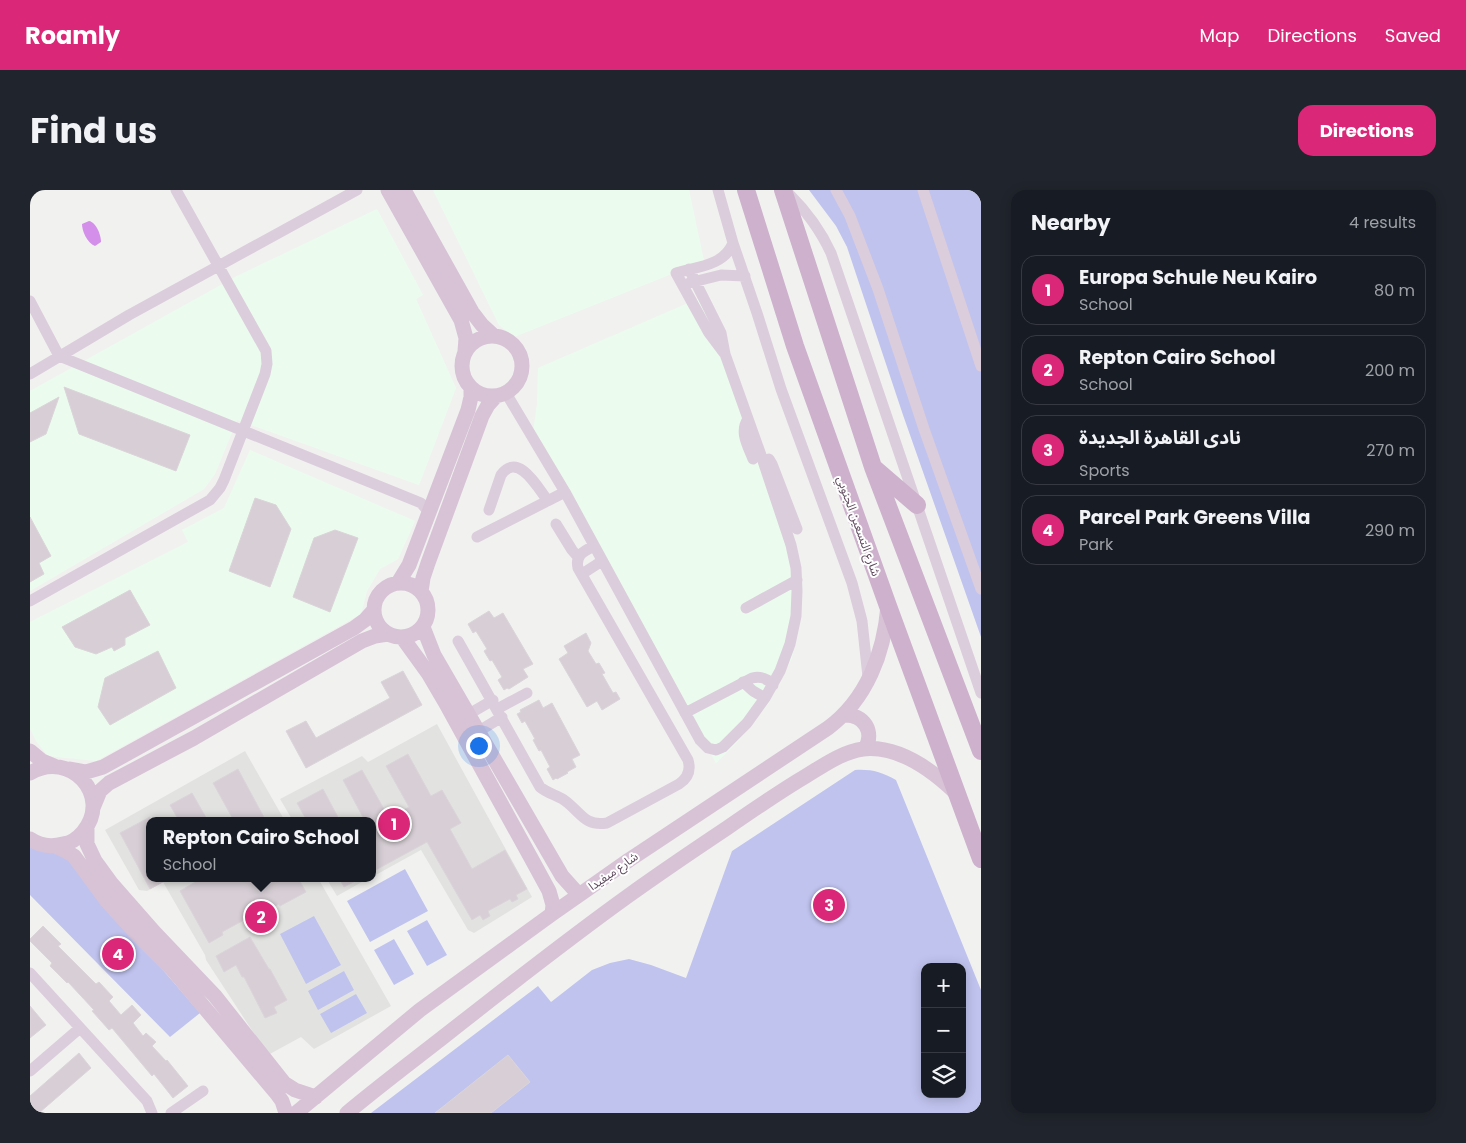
<!DOCTYPE html>
<html lang="en">
<head>
<meta charset="utf-8">
<style>
  body { margin:0; font-family:Poppins,"Noto Sans Arabic",sans-serif; background:#20242c; color:#f1f3f6 }
  .controls { position:absolute; right:15px; bottom:15px; display:grid; overflow:hidden; border-radius:10px; box-shadow:0 2px 12px #0003 }
  .controls button { width:45px; height:45px; display:grid; place-items:center; padding:0; border:0; border-bottom:1px solid #363941; background:#171b24; color:#f1f3f6; font:25px sans-serif }
  .you { position:absolute; left:448px; top:555px; width:18px; height:18px; margin:-12px; border:4px solid #fff; border-radius:50%; background:#1a73e8; box-shadow:0 0 0 8px #1a73e833 }
  .badge { display:grid; place-items:center; width:32px; height:32px; border-radius:50%; background:#db2777; color:#fff; font-size:16px; font-weight:700 }
  .pin { position:absolute; translate:-50% -50%; border:2px solid #fff; box-shadow:0 1px 5px #0006 }
  .popup { position:absolute; left:116px; top:627px; width:230px; height:65px; box-sizing:border-box; display:grid; place-content:center; border-radius:10px; background:#171b24; filter:drop-shadow(0 1px 4px #0005); font-size:16px; white-space:nowrap; color:#9ea1a6 }
  .popup b { font-size:19px; color:#f1f3f6 }
  .popup::after { content:''; position:absolute; left:50%; top:100%; margin-left:-10px; border:10px solid transparent; border-top-color:#171b24 }
  .list { margin:0; padding:0; list-style:none }
  h2 { display:flex; justify-content:space-between; align-items:center; height:65px; margin:0; padding:0 20px; font-size:21px }
  h2 small { font-size:16px; font-weight:400; color:#9ea1a6 }
  .list li { display:grid; grid-template-columns:32px 1fr auto; gap:15px; align-items:center; box-sizing:border-box; height:70px; margin:0 10px 10px; padding:0 10px; border:1px solid #363941; border-radius:15px }
  .list b { display:block; font-size:19px; white-space:nowrap }
  .list p { margin:0; font-size:16px; white-space:nowrap; color:#9ea1a6 }
  .list em { font-size:16px; font-style:normal; color:#9ea1a6 }
  .icon { flex:none; width:28px; height:28px; fill:none; stroke:currentColor; stroke-width:2; stroke-linecap:round; stroke-linejoin:round }
  .map { position:relative; flex:none; width:951px; height:923px; overflow:hidden; border-radius:15px }
  header { display:flex; align-items:center; gap:30px; box-sizing:border-box; height:70px; padding:0 25px; background:#db2777; color:#fff }
  header strong { font-size:24px }
  nav { display:flex; gap:28px; margin-inline-start:auto; font-size:18px }
  .intro { display:flex; align-items:center; justify-content:space-between; box-sizing:border-box; height:120px; padding:0 30px }
  h1 { margin:0; font-size:35px }
  .button { padding:12px 22px; border-radius:15px; background:#db2777; color:#fff; font-size:18px; font-weight:700 }
  main { display:flex; gap:30px; padding:0 30px }
  aside { flex:1; background:#171b24; border-radius:15px; box-shadow:0 2px 12px #0003 }
  .map>svg:first-child { display:block }
</style>
</head>
<body>
<header>
<strong>Roamly</strong>
<nav><a>Map</a><a>Directions</a><a>Saved</a></nav>
</header>
<div class="intro"><h1>Find us</h1><a class="button">Directions</a></div>
<main>
<div class="map">
<svg width="951" height="923" viewBox="0 0 951 923">
  <rect width="100%" height="100%" fill="#f1f2f0"/>
  <path fill="#ebfcef" d="M403,0H659L674,71L484,147L469,135Z
    M347,19L393,105L386,109L426,198L389,295L207,230L185,284L174,299L0,401V201L207,86Z
    M672,107L767,378L768,432L762,468L739,513L708,551L686,573L502,249L507,214L508,178Z
    M220,260L385,331L368,369L350,379L337,401L331,424L66,571L18,566L6,551L0,539V432L158,352L152,340L194,318Z"/>
  <path fill="#e2e3e1" d="M407,534L502,707L444,743L438,740L391,660L342,687V631H263L250,609L332,566L338,572Z
    M215,561L255,631H120V688H288L361,816L284,859L271,847L238,865L176,770L175,765L133,692L117,701L109,700L75,640Z
    M296,688H339L307,706Z"/>
  <path fill="#c0c3ee" fill-rule="evenodd" d="M779,0H951V447L873,225L817,57L806,36Z
    M825,580C841,579 852,582 866,590L951,800V923H341L508,796L521,812L562,780L580,773L599,769L621,775L656,788L702,661ZM895,777H932V904H895Z
    M0,655L42,669L52,686L170,823L140,847L0,705Z
    M375,679L398,721L340,752L317,711Z
    M284,726L311,775L276,794L250,744Z
    M397,730L417,765L397,776L377,741Z
    M364,749L384,784L364,795L344,760Z
    M314,781L324,800L288,820L278,801Z
    M326,804L337,823L301,843L290,824Z"/>
  <path fill="#d38fe9" d="M59,31C66,32 71,45 71,52L65,56C57,53 52,41 52,34Z"/>
  <path fill="#d7cfd5" stroke="#dbd4d9" d="M34,197L160,245L146,281L49,244Z
    M29,207L16,244L0,252V223Z
    M225,308L246,315L261,339L240,397L199,381Z
    M0,327L21,366L9,373L14,384L0,392Z
    M305,340L328,348L300,422L263,407L284,348Z
    M100,400L120,435L95,448V455L84,461L82,457L66,464L45,457L32,437Z
    M459,421L464,428L473,423L503,474L493,479L498,487L479,499L477,498L474,500L468,490L472,487L462,470L460,471L454,461L457,459L446,441L443,443L438,434Z
    M556,443L561,453L558,461L566,474L569,473L575,483L572,484L583,503L586,502L590,509L572,520L567,511L557,517L529,469L538,463L534,456Z
    M128,461L146,498L80,535L68,517L75,488Z
    M373,481L392,515L276,578L256,541L276,531L286,548L360,508L351,492Z
    M509,510L513,518L522,513L550,565L542,569L546,577L537,582L538,583L527,589L526,588L523,590L517,579L520,577L511,560L509,561L503,550L505,549L495,531L492,533L487,524L491,522L490,520Z
    M378,564L401,606L412,600L431,633L420,639L442,679L475,660L497,699L486,705L488,709L482,712L480,709L458,721L460,726L453,730L450,725L442,730L397,652L342,682V631H335L313,590L332,580L359,628L379,617L356,576Z
    M208,579L236,631H204L183,593Z
    M293,599L310,631H277L267,613Z
    M162,603L178,631H149L140,615Z
    M120,627V688H140L120,699L90,643Z
    M172,688H268L276,702L250,716L249,714L226,726L225,724L192,742L193,745L179,753L150,701Z
    M309,688H331L314,697Z
    M13,736L31,754L28,756L66,794L69,792L83,807L79,811L91,825L102,815L111,825L103,833L113,846L116,843L126,852L122,856L136,871L137,870L158,896L143,908L124,884L122,886L82,838L79,840L62,821L64,820L38,792L37,793L20,776L22,773L0,751V749Z
    M220,747L239,779H240L257,810L244,817L247,823L235,828L214,787H212L206,775L194,782L186,766Z
    M0,816L16,835L0,848Z
    M49,863L61,878L9,923H0V906Z
    M478,865L500,892L461,923H405Z"/>
  <g fill="none" stroke-linecap="round" stroke-linejoin="round">
    <path stroke="#dccddc" stroke-width="11" d="M688,0L703,53L727,123L751,199L822,393L832,431L838,487
      M755,0C775,19 790,39 801,63L951,503
      M806,0L820,26L848,99L894,239L951,399
      M893,0L951,176
      M659,93L691,85L715,86
      M0,111L29,166L391,313L397,320V328
      M694,163L679,143L646,83C666,77 694,76 703,53
      M0,184L99,125L327,0
      M476,203L535,302L670,550L678,558L686,560L693,557L717,533L735,508L750,481L760,454L766,426L767,401L766,378L761,355L732,268L695,164L691,143L659,79
      M718,229C709,242 718,256 723,269
      M739,269L742,274L767,339
      M459,320L471,285C488,261 508,298 518,311
      M526,334L542,360L548,367
      M447,347L535,302
      M552,384L572,371
      M0,411L180,310L190,298L194,290L235,184L237,174L236,161L146,0
      M716,418L767,390
      M428,451L510,597C517,603 526,605 534,610C550,621 554,637 577,633L649,594C658,588 661,580 658,570L548,378C545,365 554,361 564,356
      M713,492L723,501L735,508
      M467,519L497,503
      M655,523L722,488C731,486 737,488 743,495
      M439,524L463,510
      M449,541L472,527
      M0,783L117,911L122,923
      M0,881L50,838
      M141,923L173,901"/>
    <path stroke="#d8c3d6" stroke-width="15" d="M358,0L431,130L436,148L435,161
      M374,0L442,122L452,135L464,146
      M432 176a30 30 0 1 1 60 0a30 30 0 1 1-60 0Z
      M368,393L379,375L438,220L441,207V198
      M344 420a27 27 0 1 1 54 0a27 27 0 1 1-54 0Z
      M391,402L393,388L398,373L452,226L458,215L466,206
      M393,437L404,465L532,686L549,705
      M372,447L398,483L415,512L501,668L519,701L523,715L522,724
      M814,525C834,524 845,542 835,559
      M0,561L12,571L24,576
      M40,579L56,582L73,577L324,438L335,430L344,420
      M0,583C40,559 83,606 53,642C48,648 41,653 33,654C22,657 10,656 0,649
      M63,618L70,601L79,593L164,548L332,451L345,446L358,444
      M57,637V654L65,671L81,693L124,742L185,806L254,893L265,900L286,907
      M25,656L36,661L44,666L77,711L106,743L142,779L247,904L252,911L256,923
      M266,923L390,820L522,724L599,670L798,538C837,509 854,463 858,416
      M317,923C348,897 380,873 412,848C473,800 534,752 598,706C630,683 664,660 697,638C723,620 749,602 776,586C794,575 812,562 833,559C869,555 902,580 926,603"/>
    <path stroke="#ceb1cc" stroke-width="18" d="M716,0L765,156L858,416L951,669
      M753,0L843,277L951,561
      M844,278L887,315"/>
  </g>
  <g text-anchor="middle" dominant-baseline="central" stroke-width="4" stroke-linejoin="round" paint-order="stroke">
    <g font-size="12" fill="#5d485c" stroke="#fff">
      <text transform="translate(829 336) rotate(70)">شارع التسعين الجنوبي</text>
      <text transform="translate(583 681) rotate(-35)">شارع ميفيدا</text>
    </g>
  </g>
</svg>
<div class="controls">
<button>+</button>
<button>−</button>
<button><svg class="icon" aria-label="layers" viewBox="0 0 24 24"><path d="M12 4l9 5-9 5-9-5zM3 14l9 5 9-5"/></svg></button>
</div>
<div class="you"></div>
<div class="pin badge" style="left:364px;top:634px">1</div>
<div class="pin badge" style="left:231px;top:727px">2</div>
<div class="popup"><b>Repton Cairo School</b>School</div>
<div class="pin badge" style="left:799px;top:715px">3</div>
<div class="pin badge" style="left:88px;top:764px">4</div>
</div>
<aside>
<h2>Nearby<small>4 results</small></h2>
<ul class="list">
<li><span class="badge">1</span><div><b>Europa Schule Neu Kairo</b><p>School</p></div><em>80 m</em></li>
<li><span class="badge">2</span><div><b>Repton Cairo School</b><p>School</p></div><em>200 m</em></li>
<li><span class="badge">3</span><div><b>نادى القاهرة الجديدة</b><p>Sports</p></div><em>270 m</em></li>
<li><span class="badge">4</span><div><b>Parcel Park Greens Villa</b><p>Park</p></div><em>290 m</em></li>
</ul>
</aside>
</main>
</body>
</html>
